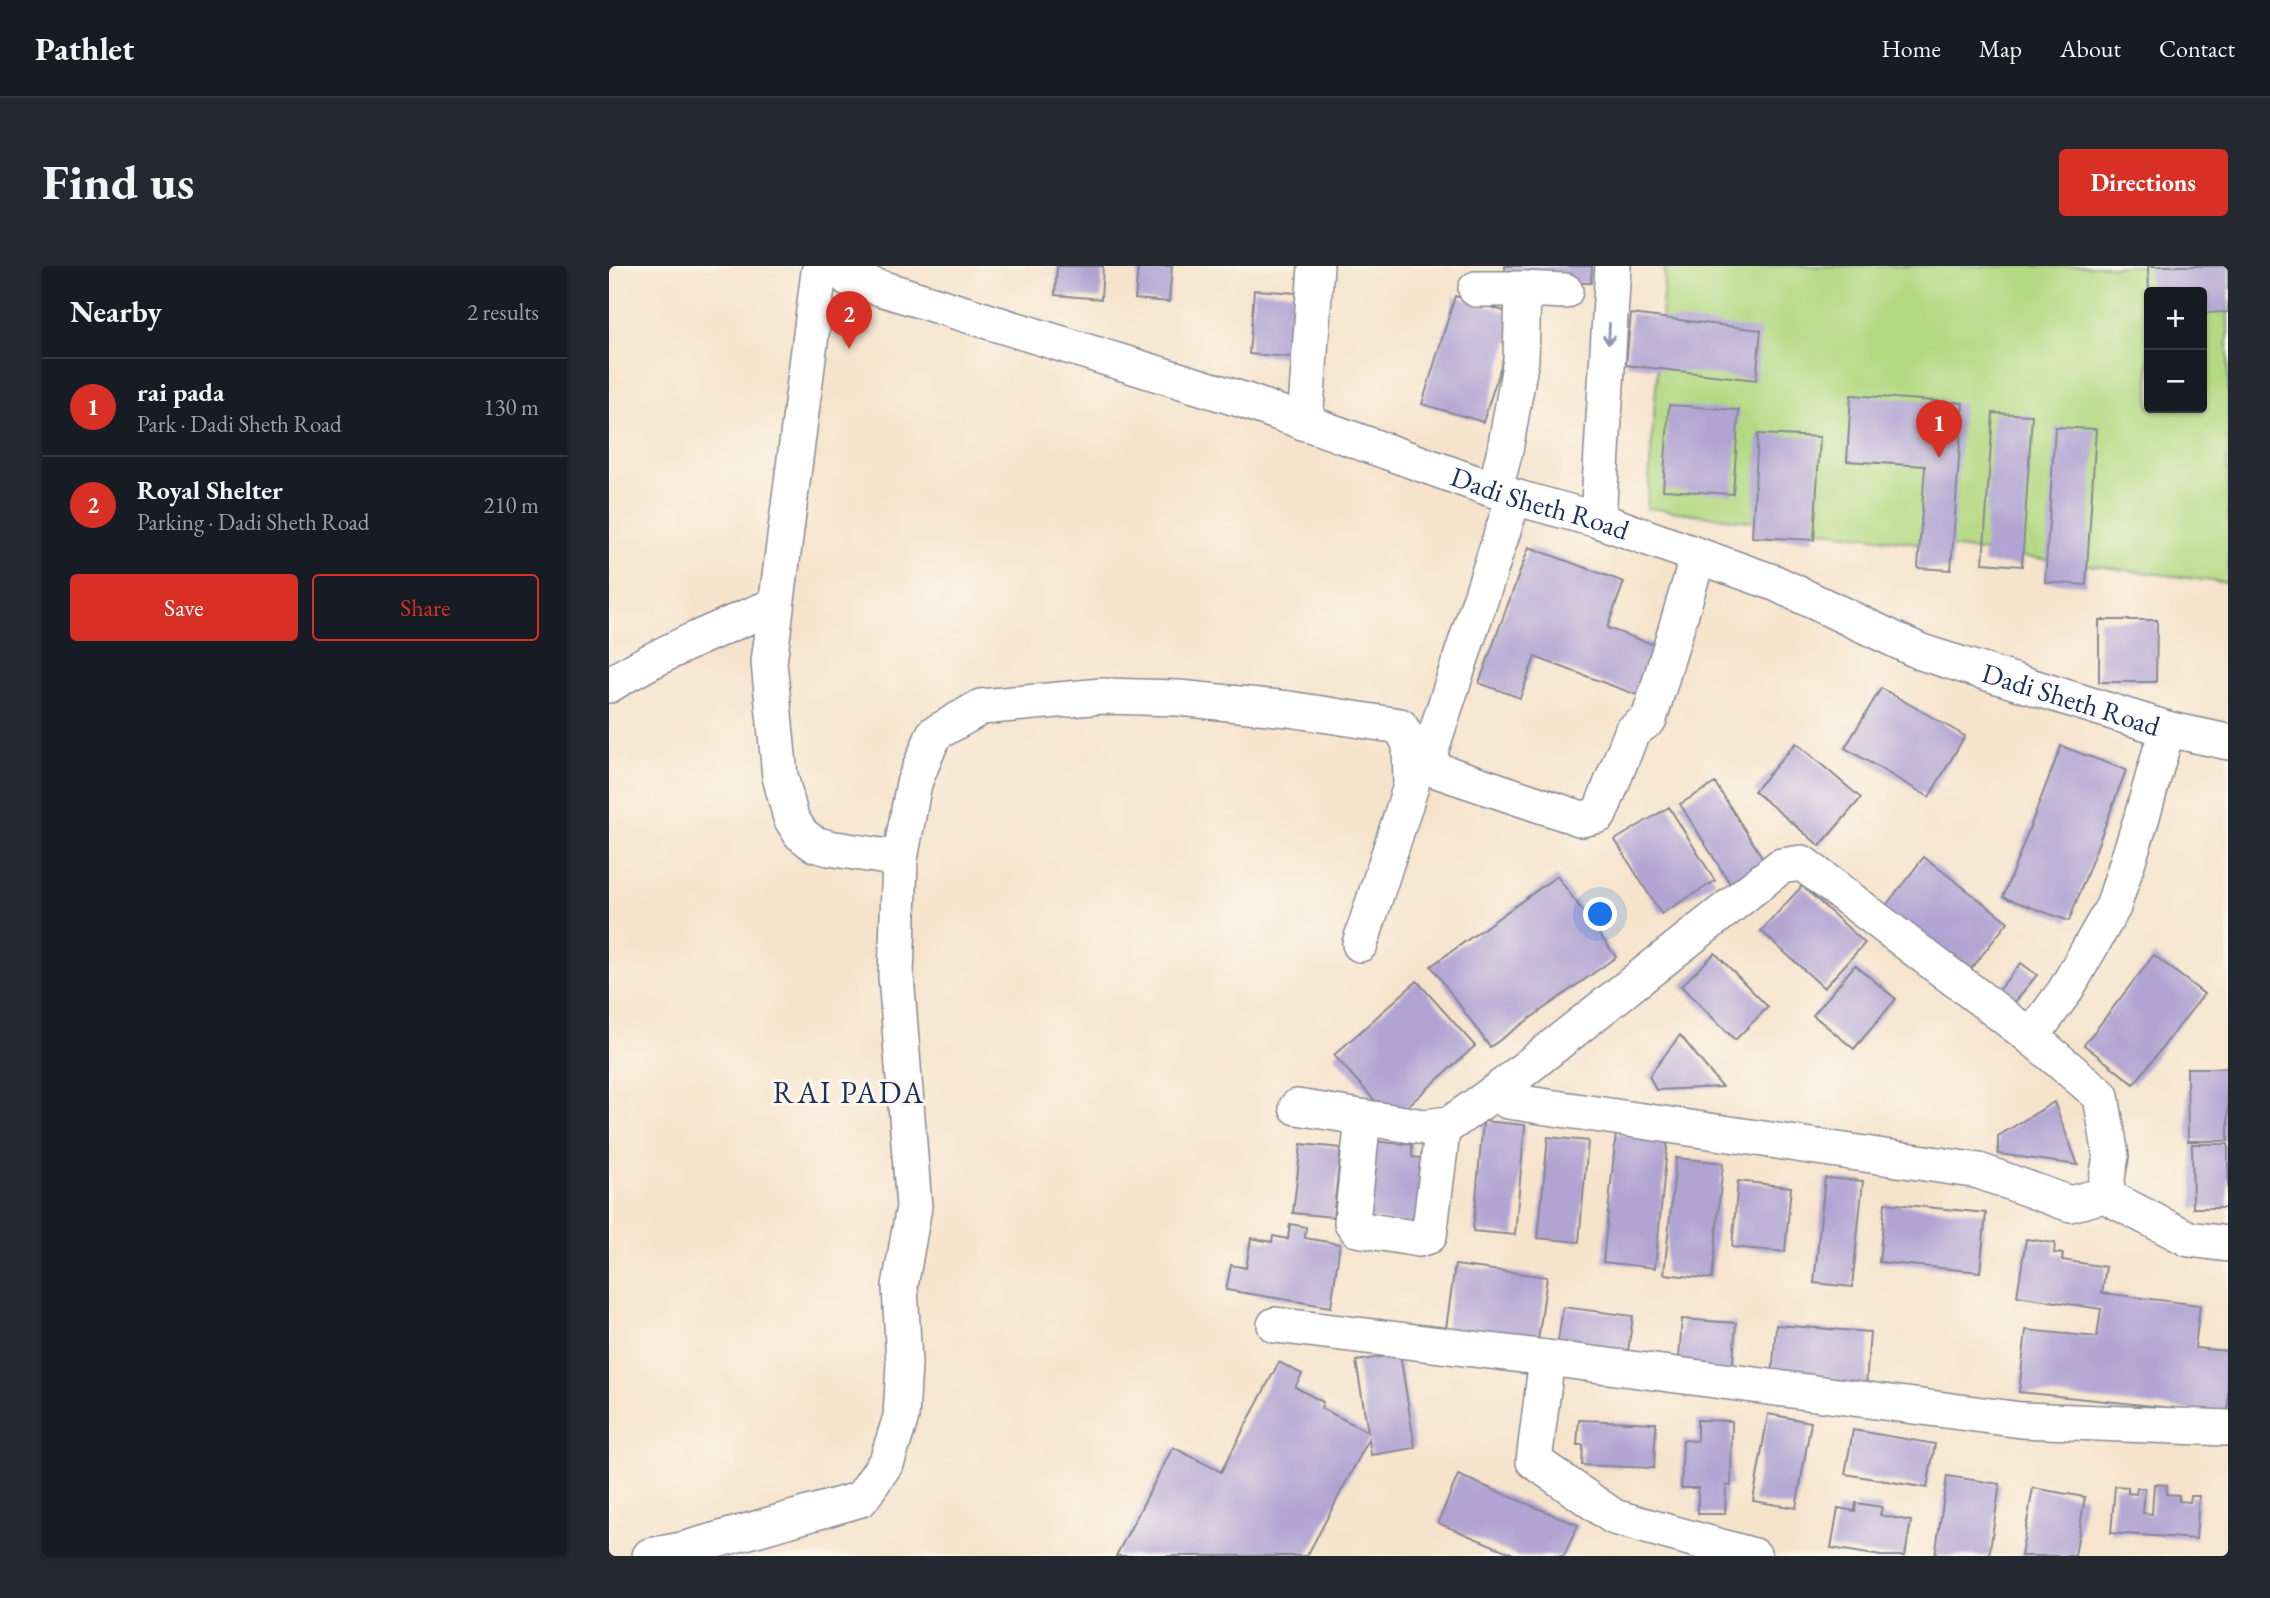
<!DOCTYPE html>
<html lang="en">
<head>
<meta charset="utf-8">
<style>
  body { margin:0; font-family:"EB Garamond",serif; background:#242831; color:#f1f3f6 }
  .controls { position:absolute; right:21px; top:21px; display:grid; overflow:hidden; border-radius:7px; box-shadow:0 2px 5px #0004 }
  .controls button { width:63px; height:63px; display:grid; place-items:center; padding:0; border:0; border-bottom:2px solid #363941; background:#171b24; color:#f1f3f6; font:35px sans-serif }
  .you { position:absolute; left:992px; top:649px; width:24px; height:24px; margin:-18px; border:5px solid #fff; border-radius:50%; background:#1a73e8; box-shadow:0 0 0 10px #1a73e833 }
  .badge { display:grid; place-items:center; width:46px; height:46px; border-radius:50%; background:#d93025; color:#fff; font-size:23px; font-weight:700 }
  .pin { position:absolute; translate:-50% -58px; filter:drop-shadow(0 2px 4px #0008) }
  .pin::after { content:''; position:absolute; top:37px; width:24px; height:21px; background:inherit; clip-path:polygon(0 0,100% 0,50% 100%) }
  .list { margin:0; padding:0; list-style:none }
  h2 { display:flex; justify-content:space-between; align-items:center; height:91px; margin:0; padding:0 28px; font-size:30px }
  h2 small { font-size:23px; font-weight:400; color:#9ea1a6 }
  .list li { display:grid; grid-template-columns:46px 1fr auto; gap:21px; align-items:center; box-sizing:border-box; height:98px; padding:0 28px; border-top:2px solid #363941 }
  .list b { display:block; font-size:26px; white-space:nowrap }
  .list p { margin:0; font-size:23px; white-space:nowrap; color:#9ea1a6 }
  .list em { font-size:23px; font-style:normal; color:#9ea1a6 }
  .actions { display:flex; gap:14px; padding:21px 28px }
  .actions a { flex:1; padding:16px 0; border:2px solid #d93025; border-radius:7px; text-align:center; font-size:24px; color:#d93025 }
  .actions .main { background:#d93025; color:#fff }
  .map { position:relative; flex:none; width:1619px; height:1290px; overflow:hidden; border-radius:7px }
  header { display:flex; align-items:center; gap:42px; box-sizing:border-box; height:98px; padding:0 35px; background:#171b24; border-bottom:2px solid #363941 }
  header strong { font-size:33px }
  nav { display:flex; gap:38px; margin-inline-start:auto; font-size:24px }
  .intro { display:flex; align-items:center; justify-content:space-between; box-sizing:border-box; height:168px; padding:0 42px }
  h1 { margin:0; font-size:49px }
  .button { padding:18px 32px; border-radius:7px; background:#d93025; color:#fff; font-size:24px; font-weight:700 }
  main { display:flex; gap:42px; padding:0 42px }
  aside { flex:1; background:#171b24; border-radius:7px; box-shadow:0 2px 5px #0004 }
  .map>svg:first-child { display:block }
</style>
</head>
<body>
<header>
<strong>Pathlet</strong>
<nav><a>Home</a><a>Map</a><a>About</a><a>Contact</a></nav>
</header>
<div class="intro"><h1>Find us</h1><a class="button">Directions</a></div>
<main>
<aside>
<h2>Nearby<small>2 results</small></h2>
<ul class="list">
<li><span class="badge">1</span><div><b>rai pada</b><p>Park · Dadi Sheth Road</p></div><em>130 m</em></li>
<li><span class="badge">2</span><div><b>Royal Shelter</b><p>Parking · Dadi Sheth Road</p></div><em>210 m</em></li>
</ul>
<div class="actions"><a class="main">Save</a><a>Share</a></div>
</aside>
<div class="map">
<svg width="1619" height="1290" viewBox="0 0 1619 1290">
  <rect width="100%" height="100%" fill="#fbf7ec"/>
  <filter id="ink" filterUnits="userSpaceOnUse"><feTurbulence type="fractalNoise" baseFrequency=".0143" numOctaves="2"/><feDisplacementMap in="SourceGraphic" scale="14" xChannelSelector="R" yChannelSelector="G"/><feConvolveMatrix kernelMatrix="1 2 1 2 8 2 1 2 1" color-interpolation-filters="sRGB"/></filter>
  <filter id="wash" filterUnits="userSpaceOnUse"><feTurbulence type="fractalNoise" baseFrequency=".00686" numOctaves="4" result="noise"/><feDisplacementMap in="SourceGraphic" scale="28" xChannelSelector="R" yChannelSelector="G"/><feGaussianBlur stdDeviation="1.57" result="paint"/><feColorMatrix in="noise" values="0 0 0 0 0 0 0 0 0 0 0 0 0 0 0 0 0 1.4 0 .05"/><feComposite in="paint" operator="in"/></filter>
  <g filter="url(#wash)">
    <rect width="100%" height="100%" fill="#f6e3cb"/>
    <path fill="#b3d982" stroke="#678470" stroke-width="2" fill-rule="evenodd" d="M1056,0H1619V317L1038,242ZM1540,26H1593V142H1540Z"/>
    <g id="blocks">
      <path fill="#b1a4d3" d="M448,0H494L492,33L446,29Z
        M529,0H563L560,36L526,33Z
        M896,0H983L982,17L896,16Z
        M1539,0H1619V46L1593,47V26H1540Z
        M645,24L688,27L683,91L640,88Z
        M846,30L908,49L874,156L813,138Z
        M1022,48L1152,64L1147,114L1017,99Z
        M1242,129L1354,137L1342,304L1309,302L1316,200L1238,195Z
        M1060,139L1130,144L1124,228L1054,224Z
        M1384,147L1423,149L1413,300L1374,297Z
        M1446,161L1487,163L1477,319L1436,316Z
        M1149,168L1211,171L1205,274L1143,271Z
        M920,281L1015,316L998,362L1054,382L1036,432L926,391L911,432L870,417Z
        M1490,354H1548L1547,416H1490Z
        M1272,422L1356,470L1320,531L1236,482Z
        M1187,477L1252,532L1211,580L1145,525Z
        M1452,480L1517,504L1460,655L1394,631Z
        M1106,517L1160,602L1125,624L1071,538Z
        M1060,541L1106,615L1052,648L1006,574Z
        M1315,591L1399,656L1358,708L1274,643Z
        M948,610L1007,691L881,781L822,700Z
        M1193,620L1256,677L1215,722L1152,665Z
        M1106,687L1159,741L1126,774L1072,720Z
        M1545,689L1595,728L1525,818L1475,779Z
        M1412,697L1428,709L1401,742L1385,729Z
        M1246,699L1287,733L1245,783L1204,749Z
        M808,715L866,780L783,854L725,789Z
        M1071,769L1113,821L1047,824L1040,810Z
        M1578,802H1619V875H1579Z
        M1445,836L1469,899L1389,888V870Z
        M874,855L916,859L906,969L864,965Z
        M1007,868L1059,873L1046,1002L994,996Z
        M939,871L979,875L970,976L929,972Z
        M763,875L803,879V891L828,894L817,960L753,952Z
        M692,878L732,882L724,951L684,947Z
        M1583,878H1619V942H1584Z
        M1067,892L1114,897L1103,1013L1055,1008Z
        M1216,912L1254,915L1243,1021L1205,1017Z
        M1129,915L1182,921L1176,986L1123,981Z
        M1276,937L1377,947L1371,1006L1270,996Z
        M681,958L697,961L696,972L731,978L722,1041L617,1024L622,999L637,1002L642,972L663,976L664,970L679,973Z
        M1417,973L1446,977L1445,987L1454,988L1453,994L1497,1001L1493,1027L1591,1039L1586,1082L1619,1085V1148L1410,1126L1417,1064L1488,1071L1492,1043L1408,1030Z
        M846,999L938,1011L929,1075L837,1062Z
        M954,1041L1024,1050L1018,1093L948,1082Z
        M1073,1053L1127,1057L1123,1109L1069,1105Z
        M1167,1059L1261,1066L1257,1119L1163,1112Z
        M791,1088L806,1182L762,1189L760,1173L698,1290H507L564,1181L612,1206L670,1096L693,1108L686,1121L714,1136L712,1142L759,1166L747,1095Z
        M1159,1148L1202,1156L1187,1242L1144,1235Z
        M970,1154L1047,1157L1045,1202L973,1199L974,1179H968Z
        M1088,1154L1123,1155L1122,1220L1117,1219L1116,1248H1089V1222H1072L1074,1174L1088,1175Z
        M1244,1164L1326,1178L1318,1222L1236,1208Z
        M849,1209L969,1259L955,1290H909L829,1257Z
        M1338,1210L1391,1218L1380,1290H1326Z
        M1545,1218L1558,1219L1557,1228L1570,1229V1235L1581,1236L1582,1230H1590L1587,1273L1502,1267L1506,1220L1519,1221V1227L1527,1228L1528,1222H1536L1534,1247L1543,1248Z
        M1424,1222L1476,1231L1466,1290H1412Z
        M1247,1237L1273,1241L1271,1249L1302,1255L1296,1290H1272L1222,1282L1229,1242L1246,1245Z"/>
    </g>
  </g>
  <g filter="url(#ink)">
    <use href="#blocks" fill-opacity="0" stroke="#888994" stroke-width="2"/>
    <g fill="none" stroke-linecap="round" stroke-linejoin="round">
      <g stroke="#888994" stroke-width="38">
        <g id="minor">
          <path d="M210,6L160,396L171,510L182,552L192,568L205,578L220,582L291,593"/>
          <path id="s1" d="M239,12L634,134L905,231L989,254L1166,317L1312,386L1558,463L1619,476"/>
          <path d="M867,23H914L912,93L896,184L886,224"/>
          <path d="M914,23L956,25"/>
          <path d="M696,157L707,0"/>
          <path d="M905,231L821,486L824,503L973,553L990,549L1023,466L1040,453L1089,290"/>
          <path d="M989,254L1004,0"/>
          <path d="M0,419C53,386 109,363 167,339"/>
          <path d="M1422,771L1456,725L1504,641L1532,554L1558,463"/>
          <path d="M688,841L815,861L841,858L893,821"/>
          <path d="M754,852L743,956L748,963L810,973L820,970L834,859"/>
          <path d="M1495,929L1502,890L1492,830L1422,771L1193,597L1172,600L893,821L899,835L1370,905L1461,938L1495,929L1580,973L1619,978"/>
          <path d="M666,1059L938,1092"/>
          <path d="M41,1290L73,1284L252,1233L278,1195L292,1151L295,1098L291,1020L305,941L287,710L291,593L305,517L325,468L372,441L493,430L570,432L680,443L791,460L801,478L802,520L751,678"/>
          <path d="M1145,1290L1005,1251L925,1195L938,1092L1412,1154L1619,1162"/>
        </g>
      </g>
      <use href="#minor" stroke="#fff" stroke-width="35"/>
    </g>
    <defs><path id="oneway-shaft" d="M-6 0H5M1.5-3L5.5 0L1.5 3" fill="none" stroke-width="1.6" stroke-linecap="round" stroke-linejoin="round" transform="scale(1.75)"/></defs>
    <use stroke="#8d97ae" href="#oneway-shaft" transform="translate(1000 68) rotate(93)"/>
  </g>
  <g text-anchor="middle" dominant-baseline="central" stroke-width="6" stroke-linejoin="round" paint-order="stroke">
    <g font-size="28" fill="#1b2f5e" stroke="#fbf7ec">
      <text stroke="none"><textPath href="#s1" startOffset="728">Dadi Sheth Road</textPath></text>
      <text stroke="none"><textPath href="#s1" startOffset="1295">Dadi Sheth Road</textPath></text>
    </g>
    <g font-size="30" letter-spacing="2" fill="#1b2f5e" stroke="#fbf7ec">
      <text x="240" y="826">RAI PADA</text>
    </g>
  </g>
</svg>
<div class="controls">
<button>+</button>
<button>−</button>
</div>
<div class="you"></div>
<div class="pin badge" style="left:1330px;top:192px">1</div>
<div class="pin badge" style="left:240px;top:83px">2</div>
</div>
</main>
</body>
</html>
